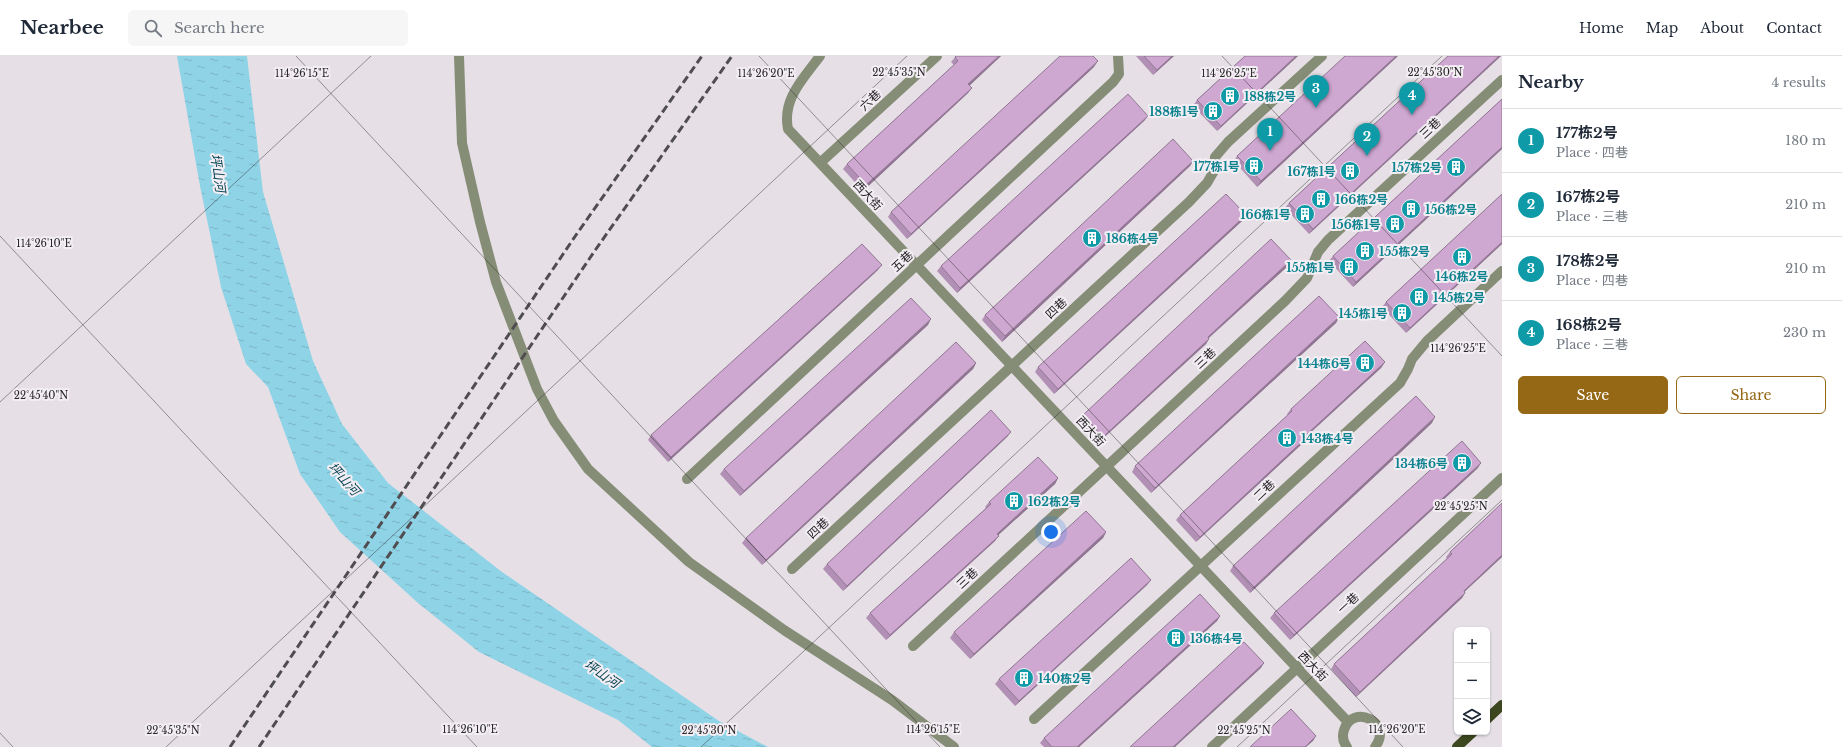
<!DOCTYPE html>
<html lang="en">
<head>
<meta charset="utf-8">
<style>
  body { margin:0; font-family:"Libre Baskerville","Noto Sans SC",serif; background:#f6f6f7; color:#1f2937 }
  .controls { position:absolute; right:12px; bottom:12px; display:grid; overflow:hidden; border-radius:6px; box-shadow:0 1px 3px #0004 }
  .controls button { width:36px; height:36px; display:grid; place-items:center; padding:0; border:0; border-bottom:1px solid #e0e1e3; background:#fff; color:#1f2937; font:20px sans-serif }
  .you { position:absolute; left:1051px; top:476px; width:14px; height:14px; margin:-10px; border:3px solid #fff; border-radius:50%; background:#1a73e8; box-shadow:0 0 0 6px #1a73e833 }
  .badge { display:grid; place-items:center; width:26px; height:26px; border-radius:50%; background:#956815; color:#fff; font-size:13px; font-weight:700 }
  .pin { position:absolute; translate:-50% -33px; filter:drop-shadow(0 1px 2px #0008) }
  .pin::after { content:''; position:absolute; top:21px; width:14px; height:12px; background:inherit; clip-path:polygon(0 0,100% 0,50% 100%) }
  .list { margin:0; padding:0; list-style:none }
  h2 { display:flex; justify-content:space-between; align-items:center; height:52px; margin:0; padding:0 16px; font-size:17px }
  h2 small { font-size:13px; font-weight:400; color:#747a83 }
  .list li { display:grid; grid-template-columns:26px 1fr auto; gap:12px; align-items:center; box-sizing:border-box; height:64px; padding:0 16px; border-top:1px solid #e0e1e3 }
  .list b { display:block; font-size:15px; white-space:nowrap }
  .list p { margin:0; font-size:13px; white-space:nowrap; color:#747a83 }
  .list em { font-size:13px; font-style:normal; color:#747a83 }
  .actions { display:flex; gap:8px; padding:12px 16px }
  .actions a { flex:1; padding:9px 0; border:1px solid #956815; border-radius:6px; text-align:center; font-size:14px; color:#956815 }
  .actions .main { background:#956815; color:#fff }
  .icon { flex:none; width:22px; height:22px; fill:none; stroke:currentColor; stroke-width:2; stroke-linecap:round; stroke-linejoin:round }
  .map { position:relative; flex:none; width:1502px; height:691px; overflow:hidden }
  header { display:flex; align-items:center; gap:24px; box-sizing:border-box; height:56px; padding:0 20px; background:#fff; border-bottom:1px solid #e0e1e3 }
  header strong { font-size:19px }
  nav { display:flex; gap:22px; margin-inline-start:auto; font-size:14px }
  .search { width:280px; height:36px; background:#f6f6f7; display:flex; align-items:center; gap:10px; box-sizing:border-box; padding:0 14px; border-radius:6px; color:#747a83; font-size:15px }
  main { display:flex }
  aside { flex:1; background:#fff }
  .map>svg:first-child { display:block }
</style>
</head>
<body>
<header>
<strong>Nearbee</strong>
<div class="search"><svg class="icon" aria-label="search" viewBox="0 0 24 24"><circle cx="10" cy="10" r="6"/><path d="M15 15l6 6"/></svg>Search here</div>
<nav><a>Home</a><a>Map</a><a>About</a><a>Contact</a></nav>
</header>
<main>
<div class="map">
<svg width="1502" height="691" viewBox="0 0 1502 691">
  <defs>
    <pattern id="water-ripples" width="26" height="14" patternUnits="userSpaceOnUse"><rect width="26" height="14" fill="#8fd3e6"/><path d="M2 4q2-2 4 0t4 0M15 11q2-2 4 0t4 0" fill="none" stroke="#7bb5c5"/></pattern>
  </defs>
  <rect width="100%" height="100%" fill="#e6e0e6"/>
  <path fill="url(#water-ripples)" d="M177,0H247L263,136L313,305L342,368L388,427L502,516L719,665L768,691H652L618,664L479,596L418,547L340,476L300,418L268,331L246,308L221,231L200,130Z"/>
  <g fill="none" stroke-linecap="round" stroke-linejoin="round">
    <path stroke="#868d77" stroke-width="10" d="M459,0L462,87L480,166L496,226L537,333L554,365L588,413L689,506L784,574L892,644L954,691
      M820,0C803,23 782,43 788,73L1348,666
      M820,107L937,0
      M687,423L1113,26L1119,18L1118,0
      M792,513L1189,146L1207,127L1214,115L1215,101L1228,86L1322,0
      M913,590L1285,245L1307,222L1318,196L1328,184L1502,24
      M1034,663L1400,327L1408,313L1412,303L1427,285L1502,215
      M1212,691L1502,422
      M1347,691C1343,686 1342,680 1344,674C1352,647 1394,666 1375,691"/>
    <path stroke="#3c4720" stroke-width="10" d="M1487,663L1502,649
      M1457,691L1473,676"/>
    <path stroke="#504d50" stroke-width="3" stroke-dasharray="8 4" stroke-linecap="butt" d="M230,691L576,179L702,0
      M259,691L596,193L732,0"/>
  </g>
  <path fill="#b290b5" d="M956,0H1001L969,29L972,32L968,37L863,135L843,113L847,108L954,9L951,6Z
    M1136,0H1174L1153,19Z
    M1245,0H1298L1217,75L1193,50L1197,44Z
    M1398,0L1257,131L1234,105L1237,100Z
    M1448,0H1501L1309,178L1285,152L1289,147Z
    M1094,11L907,183L888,161L891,156Z
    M1502,43V93L1353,231L1329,205L1333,200Z
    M1148,60L1144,65L957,237L937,215L941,210Z
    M1193,105L1190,110L1002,286L982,264L985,259Z
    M1502,138V188L1406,277L1382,251L1386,246Z
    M1246,159L1242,165L1054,338L1035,316L1038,311Z
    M1288,210L1209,282L1206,288L1099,386L1079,365L1083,359Z
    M878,214L668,406L648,384L651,379Z
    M1339,261L1336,267L1151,437L1132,416L1135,410Z
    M928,269L740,440L720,418L724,413Z
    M1385,306L1381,312L1306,381V382L1303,387L1196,486L1176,464L1180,459L1288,359L1287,358L1291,353Z
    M976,307L973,313L762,509L742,487L746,482Z
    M1432,367L1250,537L1230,515L1233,510Z
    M1011,376L1007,381L843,535L823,513L827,508Z
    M1478,412L1290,584L1270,562L1274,557Z
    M1058,422L1055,428L998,479L995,485L886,584L866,562L870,557L986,452L985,451L989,446Z
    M1502,447V501L1464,536L1465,537L1462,542L1356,641L1331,613L1334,608L1447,503L1446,501L1450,496Z
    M1106,476L1103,482L970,603L950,582L954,576Z
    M1151,524L1147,529L1015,650L995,628L999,623Z
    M1220,560L1217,565L1079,691H1044L1040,687L1044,682Z"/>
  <path fill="#917693" d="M999,0H1001L965,34L968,28Z
    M1172,0H1174L1153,19L1157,14Z
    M1296,0H1298L1217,75L1221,70Z
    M1396,0H1398L1257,131L1261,125Z
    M1499,0H1501L1309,178L1313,173Z
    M1098,5L1094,11L907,183L911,178Z
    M972,32L968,37L863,135L866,129Z
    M1148,60L1144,65L957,237L960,232Z
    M1502,91V93L1353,231L1356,226Z
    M1193,105L1190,110L1002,286L1005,280Z
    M1246,159L1242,165L1054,338L1058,333Z
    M1502,186V188L1406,277L1410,272Z
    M1291,204L1288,210L1204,286L1208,281Z
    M882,209L878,214L668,406L671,401Z
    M1339,261L1336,267L1151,437L1155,432Z
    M931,263L928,269L740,440L744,435Z
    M1209,283L1206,288L1099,386L1103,381Z
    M1385,306L1381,312L1301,385L1305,380Z
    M976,307L973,313L762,509L766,504Z
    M1435,361L1432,367L1250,537L1253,532Z
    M1011,376L1007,381L843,535L847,530Z
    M1306,382L1303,387L1196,486L1200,481Z
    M1481,407L1478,412L1290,584L1294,579Z
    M1058,422L1055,428L994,483L997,478Z
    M1106,476L1103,482L970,603L974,598Z
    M999,480L995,485L886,584L890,579Z
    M1502,499V501L1460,540L1464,535Z
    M1151,524L1147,529L1015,650L1019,645Z
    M1465,537L1462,542L1356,641L1360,636Z
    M1220,560L1217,565L1079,691H1077Z
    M1264,607L1261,612L1175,691H1173Z
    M1316,680L1313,685L1306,691H1305Z"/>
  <path fill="#cfa8d2" stroke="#917693" d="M956,0H999L968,28L972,32L866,129L847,108L958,5L955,1Z
    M1060,0H1093L1098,5L911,178L891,156Z
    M1144,0H1172L1157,14Z
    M1245,0H1296L1221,70L1197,44Z
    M1345,0H1396L1261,125L1237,100Z
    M1448,0H1499L1313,173L1289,147Z
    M1128,38L1148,60L960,232L941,210Z
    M1502,43V91L1356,226L1333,200Z
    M1173,83L1193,105L1005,280L985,259Z
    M1226,138L1246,159L1058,333L1038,311Z
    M1502,138V186L1410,272L1386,246Z
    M1271,183L1291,204L1208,281L1209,283L1103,381L1083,359Z
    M862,188L882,209L671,401L651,379Z
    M1319,240L1339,261L1155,432L1135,410Z
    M911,242L931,263L744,435L724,413Z
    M1365,285L1385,306L1305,380L1306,382L1200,481L1180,459L1292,355L1291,353Z
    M956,286L976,307L766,504L746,482Z
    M1416,340L1435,361L1253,532L1233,510Z
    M991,354L1011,376L847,530L827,508Z
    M1462,385L1481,407L1294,579L1274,557Z
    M1038,401L1058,422L997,478L999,480L890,579L870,557L991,448L989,446Z
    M1502,447V499L1464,535L1465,537L1360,636L1334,608L1452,498L1450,496Z
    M1086,455L1106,476L974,598L954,576Z
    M1131,502L1151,524L1019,645L999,623Z
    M1200,538L1220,560L1077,691H1052L1044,682Z
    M1244,586L1264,607L1173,691H1130Z
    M1291,653L1316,680L1305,691H1250Z"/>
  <path fill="none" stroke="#282628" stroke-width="1" stroke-opacity="0.45" d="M296,0L940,691M759,0L1403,691M1222,0L1502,300M0,180L477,691M0,346L371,0M0,677L13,691M166,691L907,0M701,691L1442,0M1237,691L1502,444"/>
  <defs>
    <g id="building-disc" transform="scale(1)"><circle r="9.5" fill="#0f9aa8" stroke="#f3eef3"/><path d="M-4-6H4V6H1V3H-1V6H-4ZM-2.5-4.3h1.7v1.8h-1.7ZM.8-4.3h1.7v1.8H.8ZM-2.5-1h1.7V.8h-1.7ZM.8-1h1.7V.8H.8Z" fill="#fff"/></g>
  </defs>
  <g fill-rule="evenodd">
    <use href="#building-disc" x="1230" y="40"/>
    <use href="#building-disc" x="1213" y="55"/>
    <use href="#building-disc" x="1254" y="110"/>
    <use href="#building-disc" x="1456" y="111"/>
    <use href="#building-disc" x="1350" y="115"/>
    <use href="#building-disc" x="1321" y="143"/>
    <use href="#building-disc" x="1411" y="153"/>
    <use href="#building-disc" x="1305" y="158"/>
    <use href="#building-disc" x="1395" y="168"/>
    <use href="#building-disc" x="1092" y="182"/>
    <use href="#building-disc" x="1365" y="195"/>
    <use href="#building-disc" x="1462" y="201"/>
    <use href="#building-disc" x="1349" y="211"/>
    <use href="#building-disc" x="1419" y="241"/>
    <use href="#building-disc" x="1402" y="257"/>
    <use href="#building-disc" x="1365" y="307"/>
    <use href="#building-disc" x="1287" y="382"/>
    <use href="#building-disc" x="1462" y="407"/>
    <use href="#building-disc" x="1014" y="445"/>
    <use href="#building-disc" x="1176" y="582"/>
    <use href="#building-disc" x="1024" y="622"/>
  </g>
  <g text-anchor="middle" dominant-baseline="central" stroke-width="4" stroke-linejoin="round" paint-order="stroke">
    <g font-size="12" font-weight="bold" fill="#0d838f" stroke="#f3eef3" text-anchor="start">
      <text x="1244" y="40">188栋2号</text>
      <text x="1199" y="55" text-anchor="end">188栋1号</text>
      <text x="1240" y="110" text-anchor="end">177栋1号</text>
      <text x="1442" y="111" text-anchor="end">157栋2号</text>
      <text x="1336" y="115" text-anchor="end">167栋1号</text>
      <text x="1335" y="143">166栋2号</text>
      <text x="1425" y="153">156栋2号</text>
      <text x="1291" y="158" text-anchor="end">166栋1号</text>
      <text x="1381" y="168" text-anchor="end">156栋1号</text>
      <text x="1106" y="182">186栋4号</text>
      <text x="1379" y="195">155栋2号</text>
      <text x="1335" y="211" text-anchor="end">155栋1号</text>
      <text x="1462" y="220" text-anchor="middle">146栋2号</text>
      <text x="1433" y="241">145栋2号</text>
      <text x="1388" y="257" text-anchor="end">145栋1号</text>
      <text x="1351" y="307" text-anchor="end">144栋6号</text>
      <text x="1301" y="382">143栋4号</text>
      <text x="1448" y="407" text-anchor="end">134栋6号</text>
      <text x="1028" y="445">162栋2号</text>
      <text x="1190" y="582">136栋4号</text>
      <text x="1038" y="622">140栋2号</text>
    </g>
    <g font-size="12" fill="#282628" stroke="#f3eef3">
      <text transform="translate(870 44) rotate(-43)">六巷</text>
      <text transform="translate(1430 72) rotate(-43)">三巷</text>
      <text transform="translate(868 139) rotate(47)">西大街</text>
      <text transform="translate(902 205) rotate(-43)">五巷</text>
      <text transform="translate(1056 252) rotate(-43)">四巷</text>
      <text transform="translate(1205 302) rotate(-43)">三巷</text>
      <text transform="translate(1091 375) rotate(47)">西大街</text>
      <text transform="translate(1264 434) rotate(-43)">二巷</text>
      <text transform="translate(818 472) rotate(-43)">四巷</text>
      <text transform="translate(967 522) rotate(-43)">三巷</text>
      <text transform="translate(1348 547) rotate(-43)">一巷</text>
      <text transform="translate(1313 610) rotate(46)">西大街</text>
    </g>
    <g font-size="13" font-style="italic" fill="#0b4756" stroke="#f3eef3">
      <text transform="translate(218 117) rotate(82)">坪山河</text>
      <text transform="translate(344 423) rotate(48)">坪山河</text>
      <text transform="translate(602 618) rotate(34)">坪山河</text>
    </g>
  </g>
  <g font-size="10" text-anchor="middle" fill="#282628" stroke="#f3eef3" stroke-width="4" stroke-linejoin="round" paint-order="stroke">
    <text x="899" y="20">22°45'35"N</text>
    <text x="1435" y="20">22°45'30"N</text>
    <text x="302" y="21">114°26'15"E</text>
    <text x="766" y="21">114°26'20"E</text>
    <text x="1229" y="21">114°26'25"E</text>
    <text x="44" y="191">114°26'10"E</text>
    <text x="1458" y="296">114°26'25"E</text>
    <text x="41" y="343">22°45'40"N</text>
    <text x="1461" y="454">22°45'25"N</text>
    <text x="470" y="677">114°26'10"E</text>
    <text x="933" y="677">114°26'15"E</text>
    <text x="1397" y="677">114°26'20"E</text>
    <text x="173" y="678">22°45'35"N</text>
    <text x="709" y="678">22°45'30"N</text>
    <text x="1244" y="678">22°45'25"N</text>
  </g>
</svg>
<div class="controls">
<button>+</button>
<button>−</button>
<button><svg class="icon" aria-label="layers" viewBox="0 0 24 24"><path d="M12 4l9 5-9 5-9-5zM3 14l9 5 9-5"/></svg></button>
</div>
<div class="you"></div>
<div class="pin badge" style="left:1270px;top:95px;background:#0f9aa8">1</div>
<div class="pin badge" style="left:1367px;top:100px;background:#0f9aa8">2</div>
<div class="pin badge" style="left:1316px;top:52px;background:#0f9aa8">3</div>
<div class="pin badge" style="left:1412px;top:59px;background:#0f9aa8">4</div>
</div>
<aside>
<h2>Nearby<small>4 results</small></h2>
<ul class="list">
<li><span class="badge" style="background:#0f9aa8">1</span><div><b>177栋2号</b><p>Place · 四巷</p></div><em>180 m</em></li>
<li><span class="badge" style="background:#0f9aa8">2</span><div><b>167栋2号</b><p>Place · 三巷</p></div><em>210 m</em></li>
<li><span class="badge" style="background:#0f9aa8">3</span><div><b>178栋2号</b><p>Place · 四巷</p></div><em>210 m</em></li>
<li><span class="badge" style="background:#0f9aa8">4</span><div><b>168栋2号</b><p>Place · 三巷</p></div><em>230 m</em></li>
</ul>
<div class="actions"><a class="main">Save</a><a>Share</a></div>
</aside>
</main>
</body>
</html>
